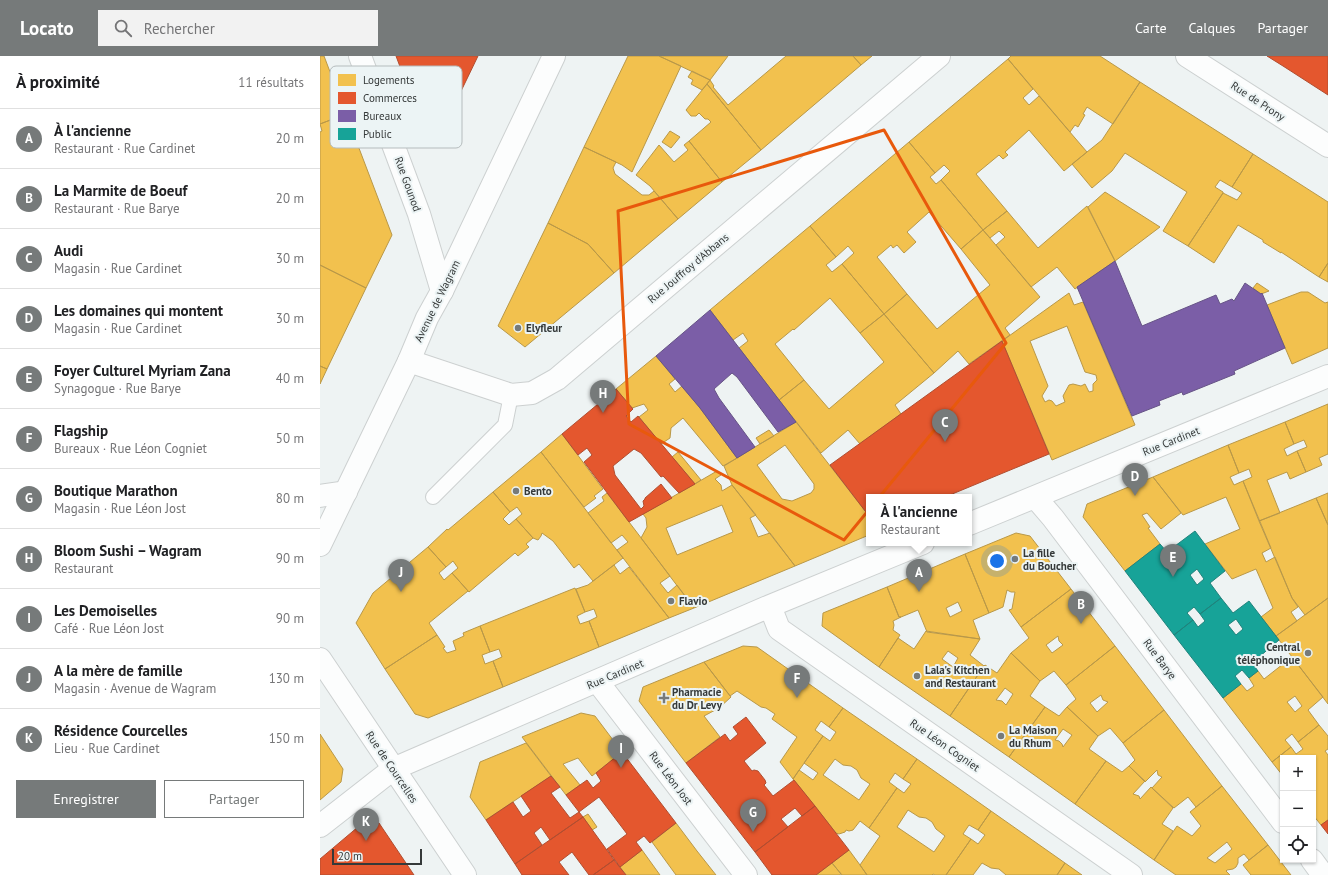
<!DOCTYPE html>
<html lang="fr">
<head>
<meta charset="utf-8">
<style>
  body { margin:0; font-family:"PT Sans",sans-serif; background:#f2f2f2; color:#202124 }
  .controls { position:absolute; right:12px; bottom:12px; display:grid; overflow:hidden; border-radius:0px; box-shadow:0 1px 3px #0004 }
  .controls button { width:36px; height:36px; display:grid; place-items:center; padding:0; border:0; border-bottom:1px solid #e0e0e0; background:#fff; color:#202124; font:20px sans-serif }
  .scale { position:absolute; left:12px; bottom:10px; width:90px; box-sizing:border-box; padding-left:4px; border:2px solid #353939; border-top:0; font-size:11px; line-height:14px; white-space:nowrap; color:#353939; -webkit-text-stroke:3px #ecf4f5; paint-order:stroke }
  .you { position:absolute; left:677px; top:505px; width:14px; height:14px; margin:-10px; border:3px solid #fff; border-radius:50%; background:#1a73e8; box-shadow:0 0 0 6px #1a73e833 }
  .badge { display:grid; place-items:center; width:26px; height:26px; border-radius:50%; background:#767a7a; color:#fff; font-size:13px; font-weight:700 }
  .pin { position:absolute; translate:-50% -33px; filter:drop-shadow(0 1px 2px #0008) }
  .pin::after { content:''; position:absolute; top:21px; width:14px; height:12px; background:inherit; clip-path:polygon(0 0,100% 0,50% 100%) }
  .popup { position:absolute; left:546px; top:438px; width:106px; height:52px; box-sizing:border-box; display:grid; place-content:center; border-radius:0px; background:#fff; filter:drop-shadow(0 1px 3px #0005); font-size:13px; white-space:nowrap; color:#757577 }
  .popup b { font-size:15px; color:#202124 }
  .popup::after { content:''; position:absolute; left:50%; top:100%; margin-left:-8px; border:8px solid transparent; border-top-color:#fff }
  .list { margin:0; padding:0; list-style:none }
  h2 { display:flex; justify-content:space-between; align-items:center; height:52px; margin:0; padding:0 16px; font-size:17px }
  h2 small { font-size:13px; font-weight:400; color:#757577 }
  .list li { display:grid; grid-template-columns:26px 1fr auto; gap:12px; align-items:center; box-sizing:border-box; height:60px; padding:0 16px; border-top:1px solid #e0e0e0 }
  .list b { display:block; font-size:15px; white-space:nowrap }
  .list p { margin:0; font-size:13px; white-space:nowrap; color:#757577 }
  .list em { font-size:13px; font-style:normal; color:#757577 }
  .actions { display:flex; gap:8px; padding:12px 16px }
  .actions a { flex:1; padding:9px 0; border:1px solid #767a7a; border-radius:0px; text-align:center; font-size:14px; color:#767a7a }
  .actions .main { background:#767a7a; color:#fff }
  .icon { flex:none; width:22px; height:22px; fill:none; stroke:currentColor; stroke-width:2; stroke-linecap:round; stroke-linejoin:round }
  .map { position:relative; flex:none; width:1008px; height:819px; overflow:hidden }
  header { display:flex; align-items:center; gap:24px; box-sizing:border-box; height:56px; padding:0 20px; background:#767a7a; color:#fff }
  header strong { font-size:19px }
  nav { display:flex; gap:22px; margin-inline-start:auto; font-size:14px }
  .search { width:280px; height:36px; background:#f2f2f2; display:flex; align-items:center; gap:10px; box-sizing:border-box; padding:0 14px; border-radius:0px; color:#757577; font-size:15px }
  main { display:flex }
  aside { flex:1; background:#fff }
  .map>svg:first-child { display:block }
</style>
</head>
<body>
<header>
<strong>Locato</strong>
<div class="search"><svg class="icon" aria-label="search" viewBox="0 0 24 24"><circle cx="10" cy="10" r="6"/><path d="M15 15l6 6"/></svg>Rechercher</div>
<nav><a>Carte</a><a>Calques</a><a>Partager</a></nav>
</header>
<main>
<aside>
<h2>À proximité<small>11 résultats</small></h2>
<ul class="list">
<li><span class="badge">A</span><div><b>À l'ancienne</b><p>Restaurant · Rue Cardinet</p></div><em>20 m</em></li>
<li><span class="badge">B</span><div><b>La Marmite de Boeuf</b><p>Restaurant · Rue Barye</p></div><em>20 m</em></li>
<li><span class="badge">C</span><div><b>Audi</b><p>Magasin · Rue Cardinet</p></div><em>30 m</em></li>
<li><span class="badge">D</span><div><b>Les domaines qui montent</b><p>Magasin · Rue Cardinet</p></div><em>30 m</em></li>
<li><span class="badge">E</span><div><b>Foyer Culturel Myriam Zana</b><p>Synagogue · Rue Barye</p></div><em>40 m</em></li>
<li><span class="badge">F</span><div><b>Flagship</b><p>Bureaux · Rue Léon Cogniet</p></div><em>50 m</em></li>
<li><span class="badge">G</span><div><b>Boutique Marathon</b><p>Magasin · Rue Léon Jost</p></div><em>80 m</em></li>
<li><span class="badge">H</span><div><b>Bloom Sushi – Wagram</b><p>Restaurant</p></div><em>90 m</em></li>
<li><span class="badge">I</span><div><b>Les Demoiselles</b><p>Café · Rue Léon Jost</p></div><em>90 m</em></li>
<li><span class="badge">J</span><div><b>A la mère de famille</b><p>Magasin · Avenue de Wagram</p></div><em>130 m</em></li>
<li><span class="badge">K</span><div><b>Résidence Courcelles</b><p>Lieu · Rue Cardinet</p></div><em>150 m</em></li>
</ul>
<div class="actions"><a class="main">Enregistrer</a><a>Partager</a></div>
</aside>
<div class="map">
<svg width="1008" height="819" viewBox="0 0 1008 819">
  <rect width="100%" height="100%" fill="#eef3f3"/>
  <path fill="#f2c14e" stroke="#b99848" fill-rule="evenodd" d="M0,0H4L26,58L0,68Z
    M308,0H339L361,10L312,116L302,109L264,91Z
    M339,0H408L390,24Z
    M466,0H533L541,9L441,94L387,28L390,24L394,30L393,31L408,49Z
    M533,0H552L541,9Z
    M691,0H780L820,26L793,68L767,51L763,58L765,59L758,71L755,69L750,76L688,3Z
    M688,3L713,33L703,42L709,49L719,40L767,96L744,115L709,74L685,96L688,99L683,103L679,99L656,118L687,155L663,174L621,124L630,115L624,109L615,117L589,86Z
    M372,15L390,24L382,34L371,28L373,24L368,21Z
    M820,26L933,98L912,131L900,124L895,131L903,136V137L868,190L843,175L867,136L805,97L792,115L772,132L752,108L782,84Z
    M387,28L441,94L402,126L369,85L391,66L388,63H385L379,57L376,60H371L366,54Z
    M26,58L72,179L46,232L0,209V76L2,75L0,68Z
    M350,75L360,81L351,92L342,86Z
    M369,85L402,126L358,163L330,130L316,119L339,89L354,106L368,94L364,89Z
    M589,86L615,117L610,121L616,128L621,124L663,174L641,193L609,156L587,176L596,186L584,197L577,189L573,192L571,189L557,201L587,238L564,258L522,208L534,197L528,190L516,201L490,170Z
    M264,91L296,106L293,112L295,118L322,139H329L334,135L358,163L294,217L268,188L228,167Z
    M933,98L1008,146V207L999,221L961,196V197L943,186V184L918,169L894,207L868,190L903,137L917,144L922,137L912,131Z
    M785,136L840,171L795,205L768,151Z
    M767,150L795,205L755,233L737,211L711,231L676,189L685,181L679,175L670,182L663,174L687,155L718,192Z
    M228,167L268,188L294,217L205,291L178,270Z
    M490,170L516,201L506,209L512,216L522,208L564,258L540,277L510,242L474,274L473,273L455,288L484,324L459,344L419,292L428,285L423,277L413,284L390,254Z
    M663,174L720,241L685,272L690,279L649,308L638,295L614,317L564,258L587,238L617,273L670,229L641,193Z
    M1008,207V226L999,221Z
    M0,209L46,232L7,313L0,310Z
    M937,227L949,235L941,238L933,232Z
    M981,236H988L1005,247L1008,246V292L972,308L947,249Z
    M749,237L754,249L763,246L815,369L732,404L682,285ZM747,270L765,316L776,319L777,324L773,328V335L769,336L765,328L761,330L753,328L749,329L743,340L745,346L736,350L732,345L729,344L725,346L722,340L728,330L710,285Z
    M564,258L614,317L575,349L581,358L540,388L528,374L501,397L459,344L484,324L509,353L564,306L540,277Z
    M336,300L355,323L349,328L355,336L362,330L380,352L417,402L403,410L363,362L351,372L350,382L341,388L319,361L328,354L324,348L312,352L296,333Z
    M0,310L7,313L0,328Z
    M1008,348V398L999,402L1002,409L986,416L977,395L987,391L984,384L974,388L965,366Z
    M476,366L549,460V479L475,510L412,429L404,410ZM465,389L494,428V433L491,437L472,445L462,443L437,409Z
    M965,366L974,388L964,393L967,400L977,395L986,416L970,423L967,416L947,424L960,457L939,465L923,425L932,421L929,413L919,417L908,389Z
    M449,374L454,380L440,388L436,382Z
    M242,378L283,433L274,440L276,442L264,451L221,396Z
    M908,389L919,417L910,421L914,429L923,425L951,492L942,497L946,506L955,501L972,542L978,551L971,556L977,565L956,580L941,561L953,552L936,513L912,523L885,488L920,473L906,441L863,459L833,421Z
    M221,396L303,502L273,525L259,508L254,512L233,485L222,477L221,480L218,484L213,482L196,463L202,458L197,451L190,456L173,436Z
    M358,396L381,424L375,428L352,401Z
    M397,415L401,419L395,423L401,429L402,435L412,429L436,459L430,462L438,481L450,477L475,510L374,552L321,482L327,471L326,462L323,458ZM402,449L413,476L357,499L346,472Z
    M833,421L861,457L841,473L827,457L822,459L830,471L828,472L840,488L805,515L763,461L767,448Z
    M173,436L190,456L183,463L189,469L196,463L213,482L206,488L209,491L198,500L195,497L149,536L132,517L138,512L133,505L126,511L108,491L127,473L128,474Z
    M287,437L350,520L340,527L348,537L357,529L374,552L349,562L297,494L308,486L302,479L291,487L268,457L284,445L282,441Z
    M1008,437V469L996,442Z
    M996,442L1008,469V542L985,559L972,542L939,465Z
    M696,477L710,480L751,533L701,571L689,554L692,553L695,536H691L687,534L683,551L669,557L645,498Z
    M108,491L126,511L119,517L124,524L132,517L148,535L109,567L117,579L65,613L36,567L53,537Z
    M645,498L669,557L653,564L660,583L607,576L598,554L581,561H579L567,531ZM638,546L642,555L630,561L626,552Z
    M294,509L300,518L309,511L349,562L279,591L269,565L277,561L274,553L265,556L256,533L268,529Z
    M567,531L579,561H581L573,565L574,569L573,574L580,579L559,611L502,570L503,557Z
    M255,532L265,556L257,560L260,568L269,565L279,591L183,631L173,605L182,601L179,593L170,596L160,570Z
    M751,533L795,590L746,629L734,615L720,625L691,597L709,582L701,571ZM738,580L739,585L743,589L732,597L726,589Z
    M1008,542V648L956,580Z
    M160,570L170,596L162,599L165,608L173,605L183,631L108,662L95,658L65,613L117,579L125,591L123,592L127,597L136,594L133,585L144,580L143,577Z
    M606,575L660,583L650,599L664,610L630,660L559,611L578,582L594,593ZM628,595L638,602L633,611L622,603Z
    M423,590L437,591L523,652L509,671L501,665L495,674L503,680L473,723L460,706L477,681L452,663L455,658L446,652L441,651L417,635L410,640L384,606Z
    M795,590L844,654L803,687L790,672L778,680L747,651L756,643L746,629ZM781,639L783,644L788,646L777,656L770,647Z
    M691,597L720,625L710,640L725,651L689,701L630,660L664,610L665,609L677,617ZM685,632L693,638L686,649L682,645L676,644Z
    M972,601L1003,641L988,654L999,669L978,686L972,678L965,684L971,691L952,706L903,642L921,628L927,635L934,630L929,622L938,615L944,623ZM975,640L982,650L975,656L967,646Z
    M384,606L411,641L399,652L384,660L400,681L366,707L319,645L323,631Z
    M725,651L739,660L747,651L778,680L769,693L786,705L755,748L689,701ZM743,673L752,679L743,691L742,688L739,685L735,684Z
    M523,652L597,703L583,723L575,717L569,726L577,732L549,772L540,765L533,774L529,775L526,774L525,776L519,778L516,777L473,723L479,714L493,724L498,717L484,707L503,680L510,685L516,676L509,671ZM515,703L523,709L531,710L537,714L541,722L550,728L539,744L503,719Z
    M844,654L902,730L876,751L868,741L854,752L832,732L842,721L838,719L837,714L825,726L809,710L815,704L803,687Z
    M261,657L275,660L302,696L272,720L258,702L243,708L260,729L246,739L202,681Z
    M999,669L1008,680V693L1005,695L1008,699V764L1001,769L993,759V702H963V720L952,706L971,691L976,698L983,693L978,686Z
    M0,678L23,713L21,726L0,744Z
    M206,687L231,720L166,764L150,741L160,706Z
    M597,703L671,755L658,774L649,769L643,778L651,783L626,819H615L613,818L612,819H547L540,809L560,780L549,772L577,732L584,737L591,728L583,723ZM588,754L599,761L606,762L612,766L616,773L625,780L614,796L577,771Z
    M786,705L802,716L809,710L825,725L813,738L819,740L820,743L831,731L853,752L842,768L853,775L834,804L755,748Z
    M902,730L948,789L929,804L924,798L918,802V807L916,811L913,813L907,814L906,815L910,819H856L834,804L857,770L872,780L881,770L870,756ZM907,786L912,793L895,807L887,802Z
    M671,755L745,807L737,819H686L679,813L671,812L662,807L653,819H626L651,783L658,788L665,779L658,774Z
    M268,758L277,771L272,774L263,761Z
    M356,767L377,795L396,819H356L332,786Z
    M948,789L971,819H931L923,809Z
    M322,794L340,819H306L300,811Z
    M529,794L540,809L547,819H522L512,807Z
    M512,807L521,818L519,819H496Z
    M745,807L762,819H737Z"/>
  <path fill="#e4572e" stroke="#b04e31" d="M76,0H158L129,60L122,68L114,70L107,69L99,61L97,52L96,53Z
    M947,0H1008V39L963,10Z
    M682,285L729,398L625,441H549V460L510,409Z
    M296,333L313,353L306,360L311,366L318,360L375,428L359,437L343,420L341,421L321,397L314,393L293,410L295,419L321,453L324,450L323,445L325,443V442L341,428L352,442L309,466L264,406L272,399L267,392L258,399L242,378Z
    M426,661L446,687L424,705L432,715L434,714L438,715L445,724L446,727L444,729L453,740L474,724L495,750L482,760L475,752L461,763L468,771L435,796L366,707L405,678L410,685L418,678L413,671Z
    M302,696L356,767L330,787L324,780L316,786L322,794L300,811L287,793L307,778L279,741L259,756L246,739L267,724L273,732L281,725L276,717Z
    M231,720L240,731L231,737L250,762L259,756L263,761L230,784L221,771L214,777L222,789L195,808L166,764L193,746L203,761L211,755L201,740Z
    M495,750L529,794L496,819H452L435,796Z
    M263,761L294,804L273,819H269L252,796L239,806L249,819H202L195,808Z
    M1008,764V778L1001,769Z
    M45,765L59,767L94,819H0V803Z
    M294,804L306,819H273Z"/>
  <path fill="#7b5ea7" stroke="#665386" d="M795,205L822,270L896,239L900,248L912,243L914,245L925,227L941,238L942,237L965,292L914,315L915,318L863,339L862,336L839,345L840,349L812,360L757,231Z
    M390,254L476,366L458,376L417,321L412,317L394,333L399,342L435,391L417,402L380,352L336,300Z"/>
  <path fill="#17a398" stroke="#20837c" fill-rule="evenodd" d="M875,475L905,515L890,527L901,542L880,558L874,551L867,557L873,564L854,579L805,515L840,488L847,496ZM877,513L884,523L877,529L870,519Z
    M901,542L913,557L929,545L959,584L932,607L938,615L929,622L922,614L915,620L921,628L903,642L854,579L873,564L878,571L885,565L880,558ZM916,563L923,573L916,579L908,569Z"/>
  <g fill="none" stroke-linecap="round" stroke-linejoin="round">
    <g stroke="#ccd0d0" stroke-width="16">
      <path id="service" d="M113,441L185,369L191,339"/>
    </g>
    <g stroke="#ccd0d0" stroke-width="24">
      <path id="minor" d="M40,0L99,158L122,235
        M867,0L1008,90
        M89,305L191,339L212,337L237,323L619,0
        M0,440L26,436
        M715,441L733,462L963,766
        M649,468L1008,320
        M450,550L459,573L811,819
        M277,625L426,819
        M0,770L73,713L450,550L603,487
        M992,804L1003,819"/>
    </g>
    <g stroke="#ccd0d0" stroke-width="24">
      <path id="tertiary" d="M0,603L145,819"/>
    </g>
    <g stroke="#ccd0d0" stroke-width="24">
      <path id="secondary" d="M0,489L89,305L107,262L122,235L234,0"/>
    </g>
    <use href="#service" stroke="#fcfdfd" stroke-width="14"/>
    <use href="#minor" stroke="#fcfdfd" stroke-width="22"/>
    <use href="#tertiary" stroke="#fcfdfd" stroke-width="22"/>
    <use href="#secondary" stroke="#fcfdfd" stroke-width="22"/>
  </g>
  <path fill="none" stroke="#e8590c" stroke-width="3" stroke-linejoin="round" d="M564,74L686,287L524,484L309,368L298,155Z"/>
  <g fill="#767a7a" stroke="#ecf4f5" stroke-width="1.5">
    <circle cx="198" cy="272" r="4"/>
    <circle cx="196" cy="435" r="4"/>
    <circle cx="695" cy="503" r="4"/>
    <circle cx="351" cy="545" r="4"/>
    <circle cx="988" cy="597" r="4"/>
    <circle cx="597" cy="620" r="4"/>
    <path d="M342 636h4v4h4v4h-4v4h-4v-4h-4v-4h4z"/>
    <circle cx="681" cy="680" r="4"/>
  </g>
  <g text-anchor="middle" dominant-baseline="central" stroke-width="4" stroke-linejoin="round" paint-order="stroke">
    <g font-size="11" fill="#353939" stroke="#ecf4f5">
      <text transform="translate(938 45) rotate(33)">Rue de Prony</text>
      <text transform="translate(88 128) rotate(70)">Rue Gounod</text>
      <text transform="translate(368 212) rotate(-40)">Rue Jouffroy d'Abbans</text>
      <text transform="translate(117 245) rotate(-64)">Avenue de Wagram</text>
      <text transform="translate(851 385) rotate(-22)">Rue Cardinet</text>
      <text transform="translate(840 603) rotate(53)">Rue Barye</text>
      <text transform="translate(295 618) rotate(-23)">Rue Cardinet</text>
      <text transform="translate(625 689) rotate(35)">Rue Léon Cogniet</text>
      <text transform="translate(72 711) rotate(56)">Rue de Courcelles</text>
      <text transform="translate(351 722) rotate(53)">Rue Léon Jost</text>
    </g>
    <g font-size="11" font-weight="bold" fill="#353939" stroke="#ecf4f5" text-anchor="start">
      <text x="206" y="272">Elyfleur</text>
      <text x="204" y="435">Bento</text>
      <text x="703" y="497">La fille<tspan x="703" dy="13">du Boucher</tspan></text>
      <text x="359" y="545">Flavio</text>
      <text x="980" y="591" text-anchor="end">Central<tspan x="980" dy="13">téléphonique</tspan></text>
      <text x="605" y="614">Lala's Kitchen<tspan x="605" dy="13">and Restaurant</tspan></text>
      <text x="352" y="636">Pharmacie<tspan x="352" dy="13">du Dr Levy</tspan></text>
      <text x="689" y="674">La Maison<tspan x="689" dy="13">du Rhum</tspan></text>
    </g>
  </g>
  <rect x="10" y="10" width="132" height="82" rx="6" fill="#ecf4f5" stroke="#b5bcbd" stroke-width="1"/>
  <rect x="18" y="18" width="18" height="12" fill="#f2c14e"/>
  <rect x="18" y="36" width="18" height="12" fill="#e4572e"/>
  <rect x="18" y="54" width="18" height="12" fill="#7b5ea7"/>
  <rect x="18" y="72" width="18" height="12" fill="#17a398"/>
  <g font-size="11" fill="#353939">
    <text x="43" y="28">Logements</text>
    <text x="43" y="46">Commerces</text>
    <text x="43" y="64">Bureaux</text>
    <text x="43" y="82">Public</text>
  </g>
</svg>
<div class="controls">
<button>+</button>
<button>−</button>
<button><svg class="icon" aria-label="locate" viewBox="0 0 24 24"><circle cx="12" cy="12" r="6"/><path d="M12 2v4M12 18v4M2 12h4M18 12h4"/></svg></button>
</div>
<div class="scale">20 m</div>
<div class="you"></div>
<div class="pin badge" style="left:599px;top:536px">A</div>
<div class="popup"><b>À l'ancienne</b>Restaurant</div>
<div class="pin badge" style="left:761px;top:568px">B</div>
<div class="pin badge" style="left:625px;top:386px">C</div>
<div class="pin badge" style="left:815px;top:440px">D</div>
<div class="pin badge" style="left:853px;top:521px">E</div>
<div class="pin badge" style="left:477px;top:642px">F</div>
<div class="pin badge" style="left:433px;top:776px">G</div>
<div class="pin badge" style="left:283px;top:357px">H</div>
<div class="pin badge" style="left:301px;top:712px">I</div>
<div class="pin badge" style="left:81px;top:536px">J</div>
<div class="pin badge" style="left:46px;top:785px">K</div>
</div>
</main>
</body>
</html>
